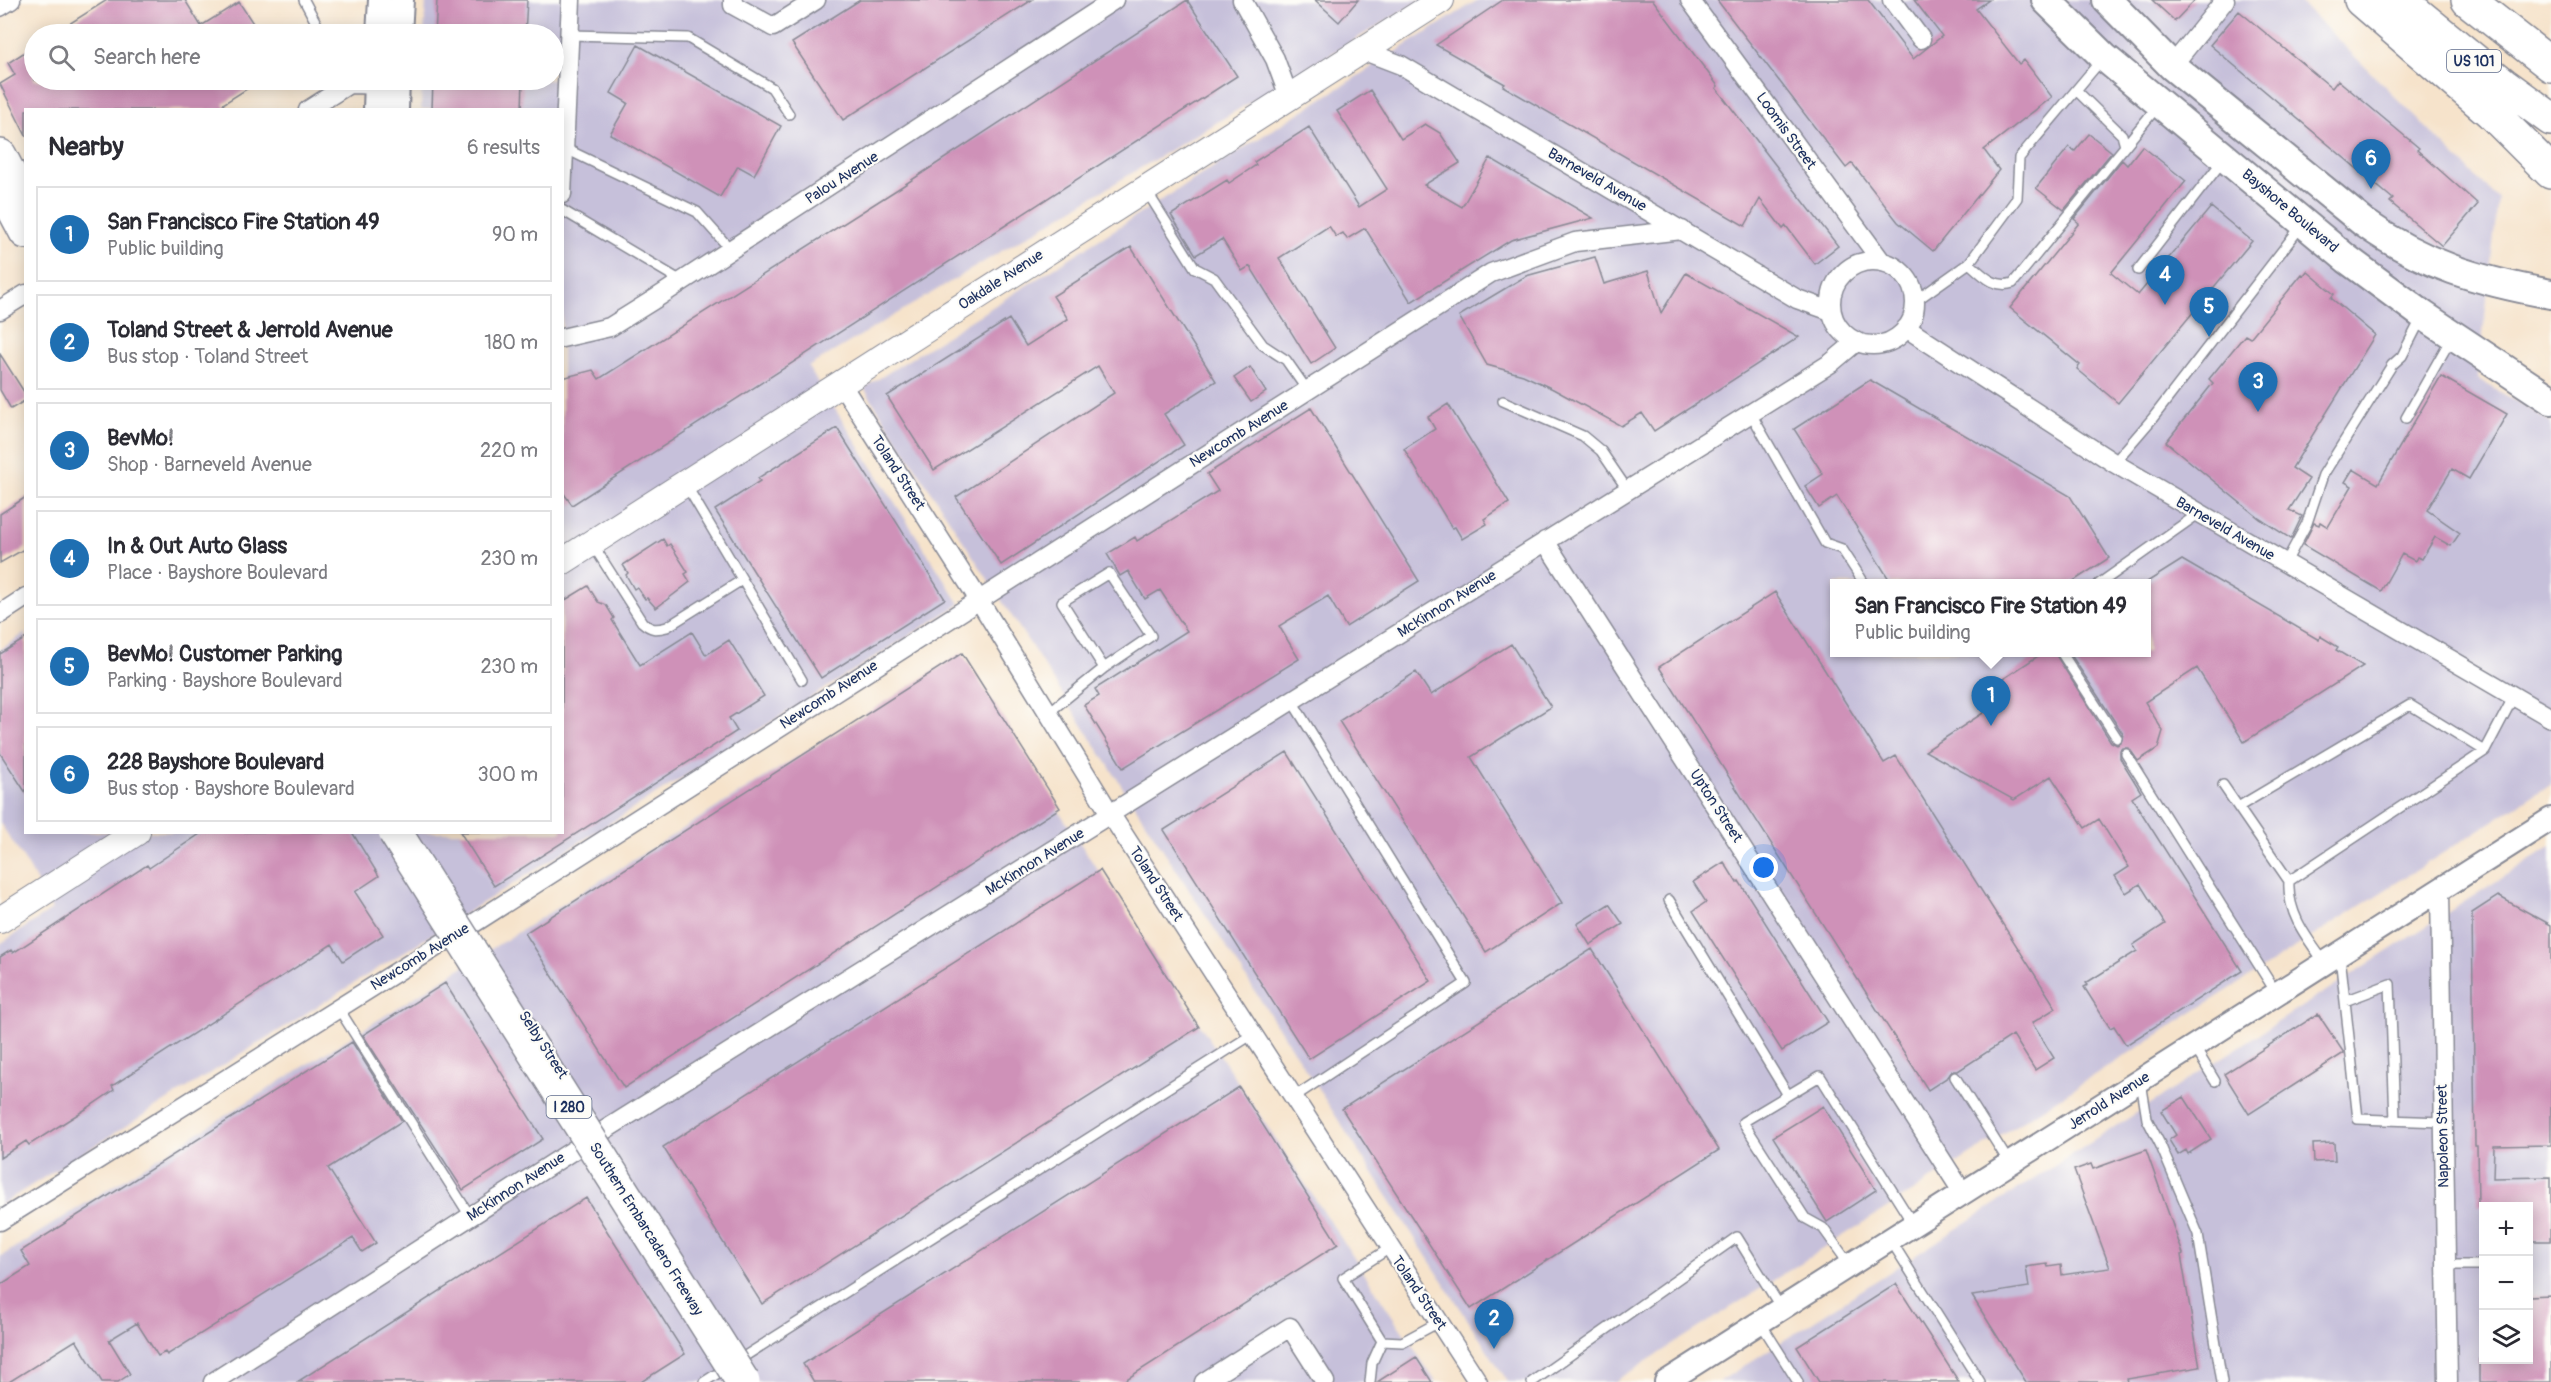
<!DOCTYPE html>
<html lang="en">
<head>
<meta charset="utf-8">
<style>
  body { margin:0; font-family:Pangolin,sans-serif; background:#f2f2f3; color:#2b2b33 }
  .controls { position:absolute; right:18px; bottom:18px; display:grid; overflow:hidden; border-radius:0px; box-shadow:0 3px 15px #0003 }
  .controls button { width:54px; height:54px; display:grid; place-items:center; padding:0; border:0; border-bottom:2px solid #e1e1e2; background:#fff; color:#2b2b33; font:30px sans-serif }
  .you { position:absolute; left:1764px; top:868px; width:21px; height:21px; margin:-15px; border:4px solid #fff; border-radius:50%; background:#1a73e8; box-shadow:0 0 0 9px #1a73e833 }
  .badge { display:grid; place-items:center; width:39px; height:39px; border-radius:50%; background:#1f6fb2; color:#fff; font-size:20px; font-weight:700 }
  .pin { position:absolute; translate:-50% -50px; filter:drop-shadow(0 2px 3px #0008) }
  .pin::after { content:''; position:absolute; top:32px; width:21px; height:18px; background:inherit; clip-path:polygon(0 0,100% 0,50% 100%) }
  .popup { position:absolute; left:1830px; top:579px; width:321px; height:78px; box-sizing:border-box; display:grid; place-content:center; border-radius:0px; background:#fff; filter:drop-shadow(0 2px 4px #0005); font-size:20px; white-space:nowrap; color:#7c7c81 }
  .popup b { font-size:22px; color:#2b2b33 }
  .popup::after { content:''; position:absolute; left:50%; top:100%; margin-left:-12px; border:12px solid transparent; border-top-color:#fff }
  .list { margin:0; padding:0; list-style:none }
  h2 { display:flex; justify-content:space-between; align-items:center; height:78px; margin:0; padding:0 24px; font-size:26px }
  h2 small { font-size:20px; font-weight:400; color:#7c7c81 }
  .list li { display:grid; grid-template-columns:39px 1fr auto; gap:18px; align-items:center; box-sizing:border-box; height:96px; margin:0 12px 12px; padding:0 12px; border:2px solid #e1e1e2; border-radius:0px }
  .list b { display:block; font-size:22px; white-space:nowrap }
  .list p { margin:0; font-size:20px; white-space:nowrap; color:#7c7c81 }
  .list em { font-size:20px; font-style:normal; color:#7c7c81 }
  .icon { flex:none; width:33px; height:33px; fill:none; stroke:currentColor; stroke-width:2; stroke-linecap:round; stroke-linejoin:round }
  .map { position:relative; flex:none; width:2551px; height:1382px; overflow:hidden }
  .search { position:absolute; background:#fff; box-shadow:0 3px 15px #0003; left:24px; top:24px; width:540px; height:66px; display:flex; align-items:center; gap:15px; box-sizing:border-box; padding:0 21px; border-radius:33px; color:#7c7c81; font-size:22px }
  .panel { position:absolute; background:#fff; box-shadow:0 3px 15px #0003; left:24px; top:108px; width:540px; height:726px; border-radius:0px }
  .map>svg:first-child { display:block }
</style>
</head>
<body>
<div class="map">
<svg width="2551" height="1382" viewBox="0 0 2551 1382">
  <rect width="100%" height="100%" fill="#fdfcf7"/>
  <filter id="ink" filterUnits="userSpaceOnUse"><feTurbulence type="fractalNoise" baseFrequency=".0167" numOctaves="2"/><feDisplacementMap in="SourceGraphic" scale="12" xChannelSelector="R" yChannelSelector="G"/><feConvolveMatrix kernelMatrix="1 2 1 2 8 2 1 2 1" color-interpolation-filters="sRGB"/></filter>
  <filter id="wash" filterUnits="userSpaceOnUse"><feTurbulence type="fractalNoise" baseFrequency=".008" numOctaves="4" result="noise"/><feDisplacementMap in="SourceGraphic" scale="24" xChannelSelector="R" yChannelSelector="G"/><feGaussianBlur stdDeviation="1.35" result="paint"/><feColorMatrix in="noise" values="0 0 0 0 0 0 0 0 0 0 0 0 0 0 0 0 0 1.4 0 .05"/><feComposite in="paint" operator="in"/></filter>
  <g filter="url(#wash)">
    <rect width="100%" height="100%" fill="#f6e3cb"/>
    <path fill="#c6c0da" fill-rule="evenodd" d="M426,0H1421L808,367L960,604L0,1205V944L52,910L27,864L0,823V650L25,633L26,832H562V110L421,109L422,80H554V34H424Z
      M1478,0H2298L2498,199L2478,379L2551,422V784L1614,1382H1508L864,388ZM1835,584H2147V652H1835Z
      M957,657L1436,1382H0V1257Z
      M2551,846V1382H1719ZM2484,1206H2528V1360H2484Z"/>
    <g id="blocks">
      <path fill="#cf91b8" d="M107,0H185L201,26L239,2L260,34H53Z
        M437,0H527L525,34H435Z
        M860,0H1032L843,120L792,43Z
        M1187,0L1237,76L572,505L562,491V378L593,370L599,379L901,187Z
        M1315,0H1358L1339,22Z
        M1503,0H1653L1718,86L1716,88L1838,246L1815,264L1786,226L1783,229L1760,199L1745,226L1503,86L1505,84L1436,45Z
        M1717,0H1868L1913,59L1942,36L1914,0H1989L1976,9L2019,64L2024,60L2052,97L1984,150L1999,170L1933,251L1898,222L1852,163L1846,168Z
        M2152,0H2195L2175,21Z
        M2239,11L2332,88L2338,80L2419,148L2417,150L2478,204L2442,246L2390,202L2393,199L2210,45Z
        M638,45L781,126L754,175L738,166L720,197L610,134L628,103L611,93Z
        M34,46V80H261L223,104L227,110H26V136L0,84L15,75L8,63Z
        M433,80H523L522,110H432Z
        M1370,90L1401,139L1425,124L1440,133L1460,163L1424,185L1462,207L1490,158L1593,218L1511,240L1411,302L1365,228L1347,239L1343,233L1336,237L1329,226L1279,258L1335,348L1311,364L1250,266L1242,271L1222,239L1196,255L1171,215L1227,180L1229,183L1256,165L1254,162L1309,127L1359,207L1387,189L1337,111Z
        M2089,134L2112,152L2064,210L2036,188L2069,147L2075,151Z
        M2142,146L2186,181L2111,273L2138,295L2211,207L2252,241L2118,403L2077,369L2080,365L2010,308L2079,223L2074,219L2122,160L2127,165Z
        M1131,247L1216,381L1164,414L1184,445L1001,565L956,497L1114,393L1098,366L934,470L887,396L1009,319L1026,346L1068,319L1053,296Z
        M1595,257L1604,284L1648,271L1661,313L1686,273L1799,337L1654,431L1642,413L1621,426L1553,389L1523,375L1487,365L1459,316L1526,276Z
        M2307,271L2334,294L2331,298L2375,335L2292,468L2309,479L2289,510L2302,516L2291,539L2260,519L2166,442L2213,383L2209,379L2245,335L2250,338L2302,274L2304,275Z
        M0,354L26,395V400L11,409L0,390Z
        M1250,367L1266,392L1251,402L1234,378Z
        M2441,376L2507,414L2469,479L2452,469L2427,510L2460,533L2451,546L2435,537L2422,559L2417,557L2415,561L2402,554L2381,591L2303,545L2314,523L2319,525L2320,522L2328,527L2352,486L2345,482L2353,469L2378,484Z
        M1870,380L2070,496L2109,558L2069,584H1892L1837,496L1819,508L1805,486L1823,474L1794,429Z
        M1448,404L1509,503L1484,519L1487,524L1462,539L1455,527L1452,528L1404,449L1435,429L1428,417Z
        M1311,408L1419,581L1346,627L1328,596L1279,626L1299,659L1123,768L1084,705L1099,696L1095,689L1187,631L1160,590L1145,599L1128,571L1120,576L1107,554L1135,537L1137,541L1218,491L1207,474Z
        M837,428L945,599L821,678L715,510L760,481L758,478Z
        M26,497V548L0,563V514Z
        M663,539L667,546L670,544L688,572L685,574L690,582L656,608L647,598L645,599L637,587L634,589L626,575L628,573L623,565Z
        M2182,560L2319,640L2320,636L2338,647L2336,650L2363,666L2244,742L2197,668L2145,702L2163,731L2158,748L2138,761L2129,748H2123L2120,751V758L2141,792L2132,798L2242,971L2126,1045L2114,1026L2110,1028L2084,987L2088,985L2086,983L2137,951L2133,945L2165,924L2140,884L2126,893L2115,876L2129,867L2099,819L2085,828L2051,776L2014,800L1925,751L2003,700L1994,685L2044,652H2054L2111,742L2117,745L2121,743L2123,734L2069,652H2147V582Z
        M588,586L598,602L606,605L614,618L612,620L640,665L692,632L706,655L729,640L764,696L729,718L737,731L494,886L460,832H562V602Z
        M1775,592L1884,763L1896,756L2056,1008L2032,1023L2054,1058L2035,1070L2013,1035L1958,1071H1952L1948,1077L1928,1090L1659,667Z
        M26,638V793L0,753V654Z
        M1511,644L1551,707L1471,757L1562,903L1486,952L1339,721L1416,672L1431,695Z
        M962,653L1060,808L624,1088L525,933Z
        M1287,752L1431,981L1309,1059L1164,830Z
        M203,832H352L379,876L355,892L383,935L343,961L332,944L112,1086L114,1090L86,1109L29,1145L26,1141L0,1158V957L11,950L13,953L147,865L149,868Z
        M1724,862L1737,883L1739,881L1828,1022L1782,1051L1693,911L1706,902L1693,882Z
        M1100,870L1199,1027L762,1304L663,1147Z
        M2498,896L2551,925V1145L2494,1146L2493,1178L2551,1177V1241H2529V1206H2478L2477,1146H2475L2472,913Z
        M1609,904L1623,924L1590,945L1577,924Z
        M1592,949L1719,1150L1471,1309L1342,1109Z
        M445,983L543,1139L463,1190L363,1035Z
        M2318,1014L2344,1053L2249,1114L2224,1074Z
        M352,1042L402,1121L328,1168L376,1243L362,1252L353,1238L167,1355L165,1352L158,1356L137,1323L109,1340L130,1374L118,1382H102L76,1340L9,1382H0V1285L30,1266L21,1251Z
        M1239,1087L1338,1244L1122,1382H814L803,1364Z
        M2184,1097L2211,1139L2188,1154L2186,1150L2178,1155L2169,1140L2176,1135L2161,1111Z
        M1823,1106L1876,1190L1827,1222L1773,1137Z
        M2334,1143L2335,1161L2314,1162L2313,1144Z
        M2146,1150L2183,1254L2181,1255L2200,1367L2127,1379L2128,1382H2026L1972,1296L2029,1287L2026,1267L2047,1264L2048,1267L2061,1265L2062,1275L2110,1268L2074,1170L2091,1164L2093,1169Z
        M586,1198L685,1354L641,1382H297Z
        M1896,1284L1959,1382H1819L1797,1347Z
        M2551,1295V1382H2479V1359H2529V1296Z
        M1416,1357L1432,1382H1377Z"/>
    </g>
  </g>
  <g filter="url(#ink)">
    <use href="#blocks" fill-opacity="0" stroke="#888994" stroke-width="1.5"/>
    <g fill="none" stroke-linecap="round" stroke-linejoin="round">
      <g stroke="#888994" stroke-width="12">
        <path id="service" d="M304,0L322,34
          M570,35L688,38L772,88L789,114
          M2076,90L2122,135L2125,146
          M564,148L697,212L731,250
          M1146,190L1195,268L1214,278L1263,345L1286,360L1307,390
          M562,210L683,282
          M1969,263C1983,275 1994,289 2013,283L2157,107
          M2138,270L2224,159
          M1914,302L1969,263L2017,198L2019,158L2103,58
          M1503,401L1583,436L1601,451L1627,489
          M1750,412L1825,543L1842,549L1864,583
          M2406,418L2452,337
          M2114,463L2152,419L2302,225
          M686,485L802,680
          M593,545L642,622C651,630 656,630 667,627L742,580
          M2285,564L2307,523L2323,475L2392,365L2402,356L2422,317
          M2099,584L2198,514
          M2061,652L2117,738
          M1292,701L1466,983L1294,1097
          M1048,713L1104,668L1062,602L1109,573L1151,636L1104,668
          M2126,754L2277,994
          M2223,785L2289,881C2287,914 2307,938 2325,963
          M2238,807L2410,705L2485,751
          M2289,881L2485,751L2514,696
          M1669,900L1788,1095
          M2340,956L2358,1119L2443,1122
          M2345,1001L2390,984L2395,1120
          M339,1009L470,1216
          M2194,1046L2215,1081
          M1955,1077L2010,1164
          M2141,1082L2147,1119L2160,1144L2198,1234L2222,1382
          M1890,1239L1980,1382
          M1849,1264L1823,1228L1805,1218L1743,1122L1820,1076L1913,1224
          M2446,1265H2484
          M1760,1322L1798,1382
          M1382,1341L1343,1278L1390,1248
          M1382,1341L1402,1342L1439,1322
          M704,1382L1253,1034
          M1370,1382L1372,1363L1382,1341
          M1532,1382L1737,1237L1781,1308"/>
      </g>
      <g stroke="#888994" stroke-width="21">
        <path id="minor" d="M733,0V5L773,27L816,0
          M1242,0L1275,59L1289,97
          M1690,0L1882,262
          M1892,0L1921,39
          M0,7L11,0
          M1362,50L1401,65L1797,299L1831,311
          M2172,66L2225,0
          M308,110L349,84L389,85
          M562,194L571,0
          M1831 303a42 42 0 1 1 84 0a42 42 0 1 1-84 0Z
          M0,310L26,294
          M1906,328L2114,463L2551,718
          M562,338L610,327L658,297L1114,0
          M840,382L979,600L1111,815L1478,1382
          M1545,541L1963,1193
          M0,614L26,597
          M2440,891L2448,1382
          M0,1221L468,927L1491,273L1575,242L1682,230
          M213,1382L600,1133L1831,363L1856,342
          M1204,1382L1290,1327L1325,1382"/>
      </g>
      <g stroke="#888994" stroke-width="26">
        <path id="tertiary" d="M378,34L380,0
          M400,34L402,0
          M375,110L376,80
          M397,110L398,80
          M1666,1382L2551,819"/>
      </g>
      <g stroke="#888994" stroke-width="28">
        <path id="secondary" d="M562,562L1441,0
          M0,920L137,832"/>
      </g>
      <g stroke="#888994" stroke-width="32">
        <path id="primary" d="M2046,0L2104,57L2347,259L2423,315L2551,400
          M2107,0L2172,66L2363,222C2423,265 2479,281 2551,294"/>
      </g>
      <g stroke="#888994" stroke-width="36">
        <path id="motorway" d="M2361,0L2491,112L2551,172
          M2400,0L2503,84L2551,119
          M2468,0L2551,65
          M0,156L23,200
          M0,183L26,232"/>
      </g>
      <use href="#service" stroke="#fff" stroke-width="9"/>
      <use href="#minor" stroke="#fff" stroke-width="18"/>
      <use href="#tertiary" stroke="#fff" stroke-width="22"/>
      <use href="#secondary" stroke="#fff" stroke-width="26"/>
      <use href="#primary" stroke="#fff" stroke-width="28"/>
      <use href="#motorway" stroke="#fff" stroke-width="33"/>
      <g stroke="#888994" stroke-width="36" stroke-linecap="butt">
        <path id="motorway-bridge" d="M395,832L743,1382"/>
      </g>
      <use href="#motorway-bridge" stroke="#fff" stroke-width="33"/>
    </g>
  </g>
  <g text-anchor="middle" dominant-baseline="central" stroke-width="4.5" stroke-linejoin="round" paint-order="stroke">
    <g fill="#fdfcf7" stroke="#5f6c8c" stroke-width="1.5">
      <rect x="2447" y="50" width="54" height="22" rx="4.5"/>
      <rect x="546.5" y="1096" width="45" height="22" rx="4.5"/>
    </g>
    <g font-size="14" font-weight="bold" fill="#1b2f5e">
      <text x="2474" y="61">US 101</text>
      <text x="569" y="1107">I 280</text>
    </g>
    <g font-size="15" fill="#1b2f5e" stroke="#fdfcf7">
      <text transform="translate(1786 131) rotate(54)">Loomis Street</text>
      <text transform="translate(842 178) rotate(-33)">Palou Avenue</text>
      <text transform="translate(1597 180) rotate(30)">Barneveld Avenue</text>
      <text transform="translate(2290 211) rotate(40)">Bayshore Boulevard</text>
      <text transform="translate(1001 280) rotate(-33)">Oakdale Avenue</text>
      <text transform="translate(1239 434) rotate(-32)">Newcomb Avenue</text>
      <text transform="translate(898 473) rotate(57)">Toland Street</text>
      <text transform="translate(2225 529) rotate(30)">Barneveld Avenue</text>
      <text transform="translate(1447 604) rotate(-32)">McKinnon Avenue</text>
      <text transform="translate(829 695) rotate(-33)">Newcomb Avenue</text>
      <text transform="translate(1716 806) rotate(57)">Upton Street</text>
      <text transform="translate(1035 862) rotate(-32)">McKinnon Avenue</text>
      <text transform="translate(1156 884) rotate(57)">Toland Street</text>
      <text transform="translate(420 957) rotate(-32)">Newcomb Avenue</text>
      <text transform="translate(543 1045) rotate(57)">Selby Street</text>
      <text transform="translate(2109 1101) rotate(-33)">Jerrold Avenue</text>
      <text transform="translate(2443 1136) rotate(-91)">Napoleon Street</text>
      <text transform="translate(516 1187) rotate(-33)">McKinnon Avenue</text>
      <text transform="translate(646 1229) rotate(58)">Southern Embarcadero Freeway</text>
      <text transform="translate(1419 1293) rotate(56)">Toland Street</text>
    </g>
  </g>
</svg>
<div class="controls">
<button>+</button>
<button>−</button>
<button><svg class="icon" aria-label="layers" viewBox="0 0 24 24"><path d="M12 4l9 5-9 5-9-5zM3 14l9 5 9-5"/></svg></button>
</div>
<div class="you"></div>
<div class="pin badge" style="left:1991px;top:726px">1</div>
<div class="popup"><b>San Francisco Fire Station 49</b>Public building</div>
<div class="pin badge" style="left:1494px;top:1349px">2</div>
<div class="pin badge" style="left:2258px;top:412px">3</div>
<div class="pin badge" style="left:2165px;top:305px">4</div>
<div class="pin badge" style="left:2209px;top:337px">5</div>
<div class="pin badge" style="left:2371px;top:189px">6</div>
<div class="search"><svg class="icon" aria-label="search" viewBox="0 0 24 24"><circle cx="10" cy="10" r="6"/><path d="M15 15l6 6"/></svg>Search here</div>
<section class="panel">
<h2>Nearby<small>6 results</small></h2>
<ul class="list">
<li><span class="badge">1</span><div><b>San Francisco Fire Station 49</b><p>Public building</p></div><em>90 m</em></li>
<li><span class="badge">2</span><div><b>Toland Street &amp; Jerrold Avenue</b><p>Bus stop · Toland Street</p></div><em>180 m</em></li>
<li><span class="badge">3</span><div><b>BevMo!</b><p>Shop · Barneveld Avenue</p></div><em>220 m</em></li>
<li><span class="badge">4</span><div><b>In &amp; Out Auto Glass</b><p>Place · Bayshore Boulevard</p></div><em>230 m</em></li>
<li><span class="badge">5</span><div><b>BevMo! Customer Parking</b><p>Parking · Bayshore Boulevard</p></div><em>230 m</em></li>
<li><span class="badge">6</span><div><b>228 Bayshore Boulevard</b><p>Bus stop · Bayshore Boulevard</p></div><em>300 m</em></li>
</ul>
</section>
</div>
</body>
</html>
